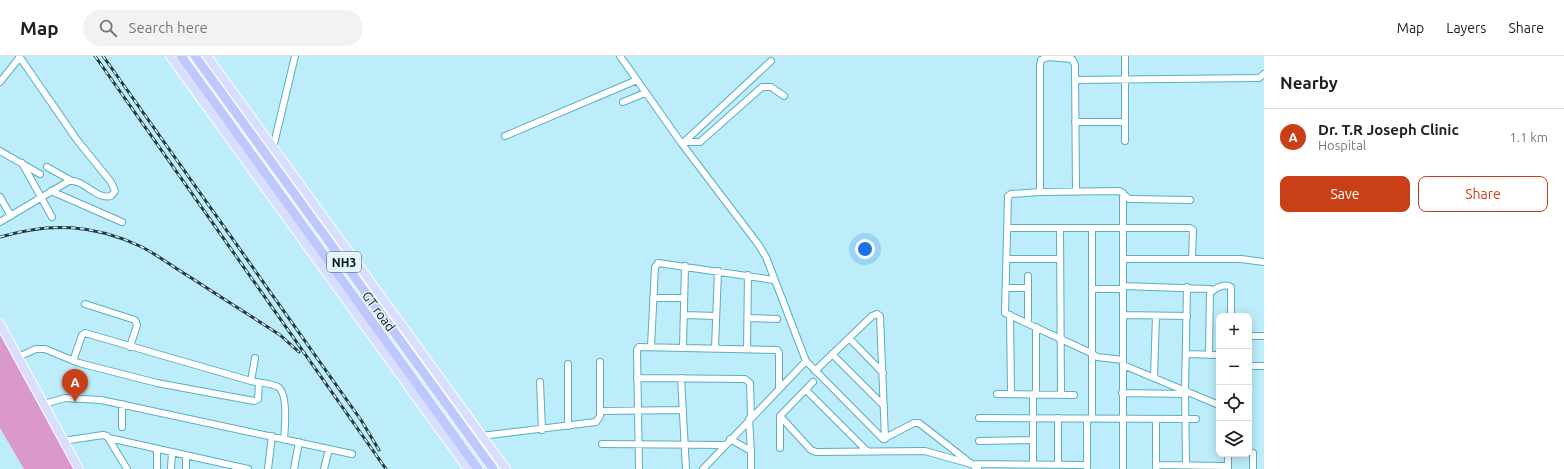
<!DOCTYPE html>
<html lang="en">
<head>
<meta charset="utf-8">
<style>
  body { margin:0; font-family:Ubuntu,sans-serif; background:#f2f2f2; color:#222 }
  .controls { position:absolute; right:12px; bottom:12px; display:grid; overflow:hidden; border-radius:8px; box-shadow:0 2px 10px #0003 }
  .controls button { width:36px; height:36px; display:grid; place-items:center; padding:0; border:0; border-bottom:1px solid #e0e0e0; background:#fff; color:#222; font:20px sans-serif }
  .you { position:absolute; left:865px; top:193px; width:14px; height:14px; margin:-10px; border:3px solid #fff; border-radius:50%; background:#1a73e8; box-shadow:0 0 0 6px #1a73e833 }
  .badge { display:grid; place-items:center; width:26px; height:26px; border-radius:50%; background:#c94018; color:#fff; font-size:13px; font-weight:700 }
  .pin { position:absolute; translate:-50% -33px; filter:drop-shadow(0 1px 2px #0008) }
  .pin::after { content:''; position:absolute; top:21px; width:14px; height:12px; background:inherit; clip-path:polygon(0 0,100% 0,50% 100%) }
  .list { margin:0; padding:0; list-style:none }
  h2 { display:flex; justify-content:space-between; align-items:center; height:52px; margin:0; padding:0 16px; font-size:17px }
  h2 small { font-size:13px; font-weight:400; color:#767676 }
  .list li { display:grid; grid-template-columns:26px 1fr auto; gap:12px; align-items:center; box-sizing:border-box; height:56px; padding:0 16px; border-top:1px solid #e0e0e0 }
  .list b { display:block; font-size:15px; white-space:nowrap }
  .list p { margin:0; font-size:13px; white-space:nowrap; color:#767676 }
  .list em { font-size:13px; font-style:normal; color:#767676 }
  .actions { display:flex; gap:8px; padding:12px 16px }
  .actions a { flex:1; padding:9px 0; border:1px solid #c94018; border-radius:8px; text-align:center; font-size:14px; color:#c94018 }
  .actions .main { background:#c94018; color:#fff }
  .icon { flex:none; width:22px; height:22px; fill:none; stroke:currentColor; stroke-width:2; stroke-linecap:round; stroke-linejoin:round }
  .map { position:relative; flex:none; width:1264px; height:413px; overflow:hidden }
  header { display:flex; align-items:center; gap:24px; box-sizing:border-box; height:56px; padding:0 20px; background:#fff; border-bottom:1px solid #e0e0e0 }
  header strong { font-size:19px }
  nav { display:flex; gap:22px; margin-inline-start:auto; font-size:14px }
  .search { width:280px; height:36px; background:#f2f2f2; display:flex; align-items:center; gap:10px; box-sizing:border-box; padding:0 14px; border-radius:22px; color:#767676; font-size:15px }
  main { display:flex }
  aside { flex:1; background:#fff }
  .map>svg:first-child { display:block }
</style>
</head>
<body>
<header>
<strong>Map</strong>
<div class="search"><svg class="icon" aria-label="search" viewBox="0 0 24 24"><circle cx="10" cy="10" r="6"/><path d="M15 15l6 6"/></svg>Search here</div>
<nav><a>Map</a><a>Layers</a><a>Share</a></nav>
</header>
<main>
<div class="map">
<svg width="1264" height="413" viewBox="0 0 1264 413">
  <rect width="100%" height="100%" fill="#bdedfa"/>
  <path fill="#db98ca" d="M0,277L75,413H24L0,372Z"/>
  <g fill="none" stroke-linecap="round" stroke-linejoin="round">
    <g stroke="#59aec3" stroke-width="8">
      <path id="minor" d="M620,0L682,88L758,188L766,201L806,305L883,383L914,367H919L978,413
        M1125,0V85
        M1075,24L1259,22L1264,18
        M0,26L20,1
        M623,46L645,37
        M1075,66H1125
        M505,80L637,24
        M684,86H700L762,31H771L784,40
        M683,87L771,5
        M273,92L295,0
        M0,95L40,118
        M22,107L52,161
        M47,111L72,125
        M51,135L122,166
        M1040,136V9L1041,4L1048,1L1072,3L1075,9L1076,136
        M0,141L11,160
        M0,166L69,125C84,123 96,144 111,140L115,135L111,126L77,84L19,0
        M1007,172H1190L1193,174L1192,203
        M1060,172L1061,339
        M1007,203H1059
        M1124,203H1241L1264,206
        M1028,220V267
        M1123,230L1210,233L1209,299
        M1006,232H1028
        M1092,233H1123
        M1211,236C1216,232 1224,227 1231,231V260
        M653,242H684
        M85,248L135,264L137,269L130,291
        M684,259L716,260
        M1010,259L1011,338
        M1123,259L1187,260
        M748,262L777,263
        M1249,280H1264
        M849,282L883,317
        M651,290L655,211L658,207L774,224
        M683,291L685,210
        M715,292L718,215
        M747,293L748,219
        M832,298L884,350
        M1186,298L1219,299
        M18,301L36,293H45L79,307L157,327L254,345L258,343L259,327
        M1123,304L1097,301L1091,297L1005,257L1008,140L1011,138L1040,136L1120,135L1129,143H1133L1190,144
        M73,305L82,279L85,277L251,325C259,327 271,327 278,331C288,337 285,372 284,383
        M568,308V370
        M1123,309L1219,349
        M1249,310H1264
        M815,315L872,260L877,258L880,260L885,383
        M1154,321L1156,260
        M637,322L745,323L750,327L751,361
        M681,322L686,413
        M251,325L255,302
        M540,326L542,374
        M806,334L866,394
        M1122,337L1185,338
        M997,338L1074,339
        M1033,338V408
        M1036,338V271
        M44,348L65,342L101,344L352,398
        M600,355L683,354
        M780,360L811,394L816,396L925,395L971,408L1087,409
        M979,362L1196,363
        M1058,362V408
        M749,363L751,395
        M1092,363V172
        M122,371V348
        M481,380L596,366L600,360V306
        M109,382L248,413
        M730,383L751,395V413
        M63,385L103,379L107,380L127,413
        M979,385L1033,384
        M602,388L726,389
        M780,392V360L813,326
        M1253,397V413
        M1156,409L1228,410
        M1186,409L1185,334L1187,231
        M1087,411V363
        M157,413V393
        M171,413L172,396
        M186,413V399
        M268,413L272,380
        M294,413L299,386
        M324,413L329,393
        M639,413L637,294L639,291L777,294L779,297V333
        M703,413L806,305
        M1123,413V137
        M1156,413V363
        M1228,413V400"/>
    </g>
    <g stroke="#fff" stroke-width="10">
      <path id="major" d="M170,0L468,413
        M207,0L506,413
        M0,268L79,413"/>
    </g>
    <g stroke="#fff" stroke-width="11">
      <path id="highway" d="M181,0L478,413
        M195,0L493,413"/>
    </g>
    <use href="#minor" stroke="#fff" stroke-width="6"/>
    <use href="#major" stroke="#d8defe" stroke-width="8"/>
    <use href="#highway" stroke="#bec8fd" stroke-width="9"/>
    <g stroke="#213c43" stroke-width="3">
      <path id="rail" d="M95,0L386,413
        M103,0L361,364L379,394
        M0,181C50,166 94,168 142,191C159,200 176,213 193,223C222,242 251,260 280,279L299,296"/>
    </g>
    <use href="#rail" stroke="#e5f4f8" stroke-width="1.5" stroke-dasharray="4.5" stroke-linecap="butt"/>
  </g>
  <g text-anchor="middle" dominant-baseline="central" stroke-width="3" stroke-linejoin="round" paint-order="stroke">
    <rect fill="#e5f4f8" stroke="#45595e" stroke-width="1" x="327" y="196" width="34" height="20" rx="3"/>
    <g font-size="12" font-weight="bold" fill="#00161c">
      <text x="344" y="206">NH3</text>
    </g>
    <g font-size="13" fill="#00161c" stroke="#e5f4f8">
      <text transform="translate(379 255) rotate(54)">GT road</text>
    </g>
  </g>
</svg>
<div class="controls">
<button>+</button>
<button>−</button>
<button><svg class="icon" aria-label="locate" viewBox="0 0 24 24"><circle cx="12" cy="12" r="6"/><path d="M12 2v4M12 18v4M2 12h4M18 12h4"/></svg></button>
<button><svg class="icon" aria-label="layers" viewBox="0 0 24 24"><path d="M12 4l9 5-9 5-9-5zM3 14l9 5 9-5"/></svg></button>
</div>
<div class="you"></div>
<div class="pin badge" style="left:75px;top:346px">A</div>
</div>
<aside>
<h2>Nearby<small></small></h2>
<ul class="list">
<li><span class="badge">A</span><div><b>Dr. T.R Joseph Clinic</b><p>Hospital</p></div><em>1.1 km</em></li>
</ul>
<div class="actions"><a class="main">Save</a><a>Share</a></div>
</aside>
</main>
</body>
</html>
